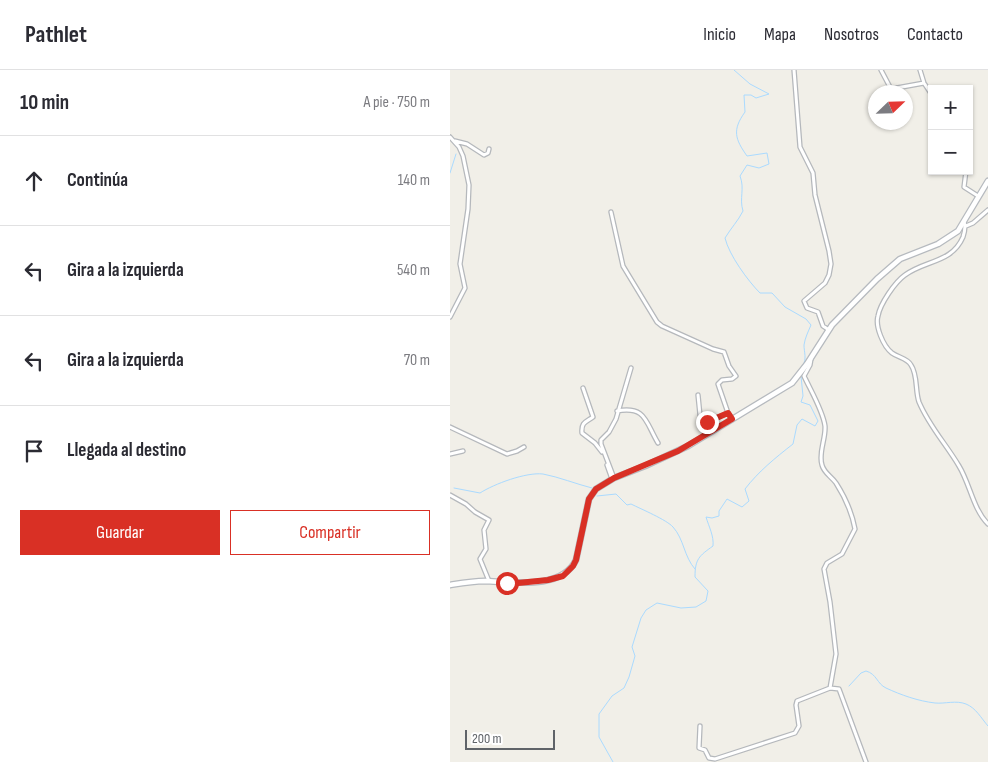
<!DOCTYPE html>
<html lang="es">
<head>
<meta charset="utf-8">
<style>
  body { margin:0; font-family:"Sofia Sans Condensed",sans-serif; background:#f2f2f3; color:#2b2b33 }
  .controls { position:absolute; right:15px; top:15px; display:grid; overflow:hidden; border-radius:0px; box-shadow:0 1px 4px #0004 }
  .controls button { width:45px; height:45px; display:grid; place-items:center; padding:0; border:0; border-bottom:1px solid #e1e1e2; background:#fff; color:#2b2b33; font:25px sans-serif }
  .compass { position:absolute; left:418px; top:15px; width:45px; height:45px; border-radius:50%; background:#fff; box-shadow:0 1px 4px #0004; rotate:67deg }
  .scale { position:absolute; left:15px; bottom:12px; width:90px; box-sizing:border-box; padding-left:5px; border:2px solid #5f6368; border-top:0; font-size:14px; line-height:18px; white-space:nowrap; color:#5f6368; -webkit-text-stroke:4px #fff; paint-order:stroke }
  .stop { position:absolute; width:15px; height:15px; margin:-11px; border:4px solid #d93025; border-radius:50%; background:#fff }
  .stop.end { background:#d93025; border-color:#fff; box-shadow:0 1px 5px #0008 }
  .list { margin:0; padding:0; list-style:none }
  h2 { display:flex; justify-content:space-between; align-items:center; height:65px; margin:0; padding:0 20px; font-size:21px }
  h2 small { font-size:16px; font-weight:400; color:#7c7c81 }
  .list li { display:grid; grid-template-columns:32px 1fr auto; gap:15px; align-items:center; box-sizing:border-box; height:90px; padding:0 20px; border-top:1px solid #e1e1e2 }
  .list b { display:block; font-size:19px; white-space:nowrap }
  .list em { font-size:16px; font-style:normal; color:#7c7c81 }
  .actions { display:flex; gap:10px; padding:15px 20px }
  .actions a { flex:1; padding:11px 0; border:1px solid #d93025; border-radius:0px; text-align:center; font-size:18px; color:#d93025 }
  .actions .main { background:#d93025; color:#fff }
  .icon { flex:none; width:28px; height:28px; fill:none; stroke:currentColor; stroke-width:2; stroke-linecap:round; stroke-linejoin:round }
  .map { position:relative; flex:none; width:538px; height:692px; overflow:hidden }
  header { display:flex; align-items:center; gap:30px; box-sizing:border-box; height:70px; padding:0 25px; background:#fff; border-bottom:1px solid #e1e1e2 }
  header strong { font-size:24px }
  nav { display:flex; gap:28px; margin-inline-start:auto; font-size:18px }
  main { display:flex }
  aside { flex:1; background:#fff }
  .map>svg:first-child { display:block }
</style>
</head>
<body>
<header>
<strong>Pathlet</strong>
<nav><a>Inicio</a><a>Mapa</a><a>Nosotros</a><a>Contacto</a></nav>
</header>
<main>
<aside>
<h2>10 min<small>A pie · 750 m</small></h2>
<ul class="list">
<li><svg class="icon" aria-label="ahead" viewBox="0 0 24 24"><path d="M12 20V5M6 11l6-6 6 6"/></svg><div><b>Continúa</b></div><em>140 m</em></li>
<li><svg class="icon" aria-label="left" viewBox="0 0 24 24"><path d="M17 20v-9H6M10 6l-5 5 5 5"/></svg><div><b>Gira a la izquierda</b></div><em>540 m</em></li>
<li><svg class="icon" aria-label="left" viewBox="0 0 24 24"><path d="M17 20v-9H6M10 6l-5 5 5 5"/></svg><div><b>Gira a la izquierda</b></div><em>70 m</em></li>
<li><svg class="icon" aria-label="arrive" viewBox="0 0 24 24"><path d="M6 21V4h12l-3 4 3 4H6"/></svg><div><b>Llegada al destino</b></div></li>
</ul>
<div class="actions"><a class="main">Guardar</a><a>Compartir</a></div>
</aside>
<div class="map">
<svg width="538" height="692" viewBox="0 0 538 692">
  <rect width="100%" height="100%" fill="#f1efe8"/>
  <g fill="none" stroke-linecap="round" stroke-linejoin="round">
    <path stroke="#aadaff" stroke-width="1" d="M284,0L300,14L319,24L306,28L301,25H294L295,42C282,60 285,69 297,86L317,83L319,94L309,98L297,95L290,106C295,119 289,128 293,141C288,151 281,158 275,168C279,185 298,211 310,223H322L335,237L356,249L361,255C358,262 355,268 354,275C354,282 357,289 353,295
      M0,103L6,84
      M4,418L30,423C44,414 76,402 93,404C109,407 126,414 142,418
      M147,426L166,424L177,435L181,434C191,439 217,450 223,457C234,469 234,487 245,499
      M399,616L411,603L416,601C427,604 427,614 436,618C451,625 468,631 485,633C495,634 506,630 516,634C526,638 531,648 538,656
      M163,692L149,667V644L162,626L174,618L179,607L185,586L182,577L191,548L196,540L207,533L231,538L246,537L256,531L258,521L245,507C245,489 249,486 263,476C264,466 259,457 256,447L262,448L269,446V441L277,429L292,437L299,431L295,419C308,402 325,388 343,374L347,355L352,349L365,356L368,351L360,335L351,332L353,326L351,306"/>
    <g stroke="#b5b8bc" stroke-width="5.5">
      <path id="minor" d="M344,0L350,77L363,103L365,125L379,181L381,194L379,205L375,213L354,231L357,238L368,242L373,256L379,260
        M431,0L441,19L474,13
        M470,0L474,13L482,25
        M0,67L9,77L13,86L19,115L18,139L10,194L15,218L0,247
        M5,71L17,74L34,85L38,83L39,79
        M516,101L514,117L528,126
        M161,142L173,196L207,252L212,256L263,279L274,282L279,296L286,306L282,309L272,310L268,314L278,343L282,349
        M514,152C516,157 515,161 513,167C502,193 475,190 455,205C445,212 430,234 428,246C425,256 433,276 442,283C449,288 457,288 461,295C468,305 465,321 469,332C479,356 496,374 509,396C520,414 523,439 538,454
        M516,156L523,153L538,140
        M361,289L360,295L354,306C361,321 373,341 375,356C376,369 368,383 372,395C374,403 381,406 386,413C395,427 402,443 405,459L392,484L377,493L374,499L380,532L386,584L380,618
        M133,318L143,347C136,352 131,352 132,363L145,373L152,382
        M248,325L250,345L253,352H257L278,343
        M167,341C196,336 195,351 208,373
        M0,357L57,384L67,381L74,377
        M0,384L13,381
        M157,395L162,409
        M164,408L151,374V370L159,362L166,349L181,298
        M0,425L16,434L25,442L39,450L34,460L36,479L30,489L39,511
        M250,656L249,678L255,680L259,688L265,689L345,663L349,656L346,635L347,631L380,618L389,619L416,692"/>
    </g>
    <g stroke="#b6babf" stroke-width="7">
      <path id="secondary" d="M0,515C12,513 23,511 35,511C63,512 112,520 126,490L139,429L146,419L164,408L195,396L238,376L342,313L357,294L382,255L427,209L450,189L488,174L508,161L538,111"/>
    </g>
    <use href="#minor" stroke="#fff" stroke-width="3"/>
    <use href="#secondary" stroke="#fff" stroke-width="4.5"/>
  </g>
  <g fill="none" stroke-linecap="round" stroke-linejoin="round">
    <path stroke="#d93025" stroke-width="6" d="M57,513H68L98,510L113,506L123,496L126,490L139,429L146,419L164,408L228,381L282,349L278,343L257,352"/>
  </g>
</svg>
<div class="controls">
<button>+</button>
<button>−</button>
</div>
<svg class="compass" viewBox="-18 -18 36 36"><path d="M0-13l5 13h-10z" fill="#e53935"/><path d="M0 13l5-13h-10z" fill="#7c7c81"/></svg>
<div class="scale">200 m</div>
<div class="stop" style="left:57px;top:513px"></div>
<div class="stop end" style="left:257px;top:352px"></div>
</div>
</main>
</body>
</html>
